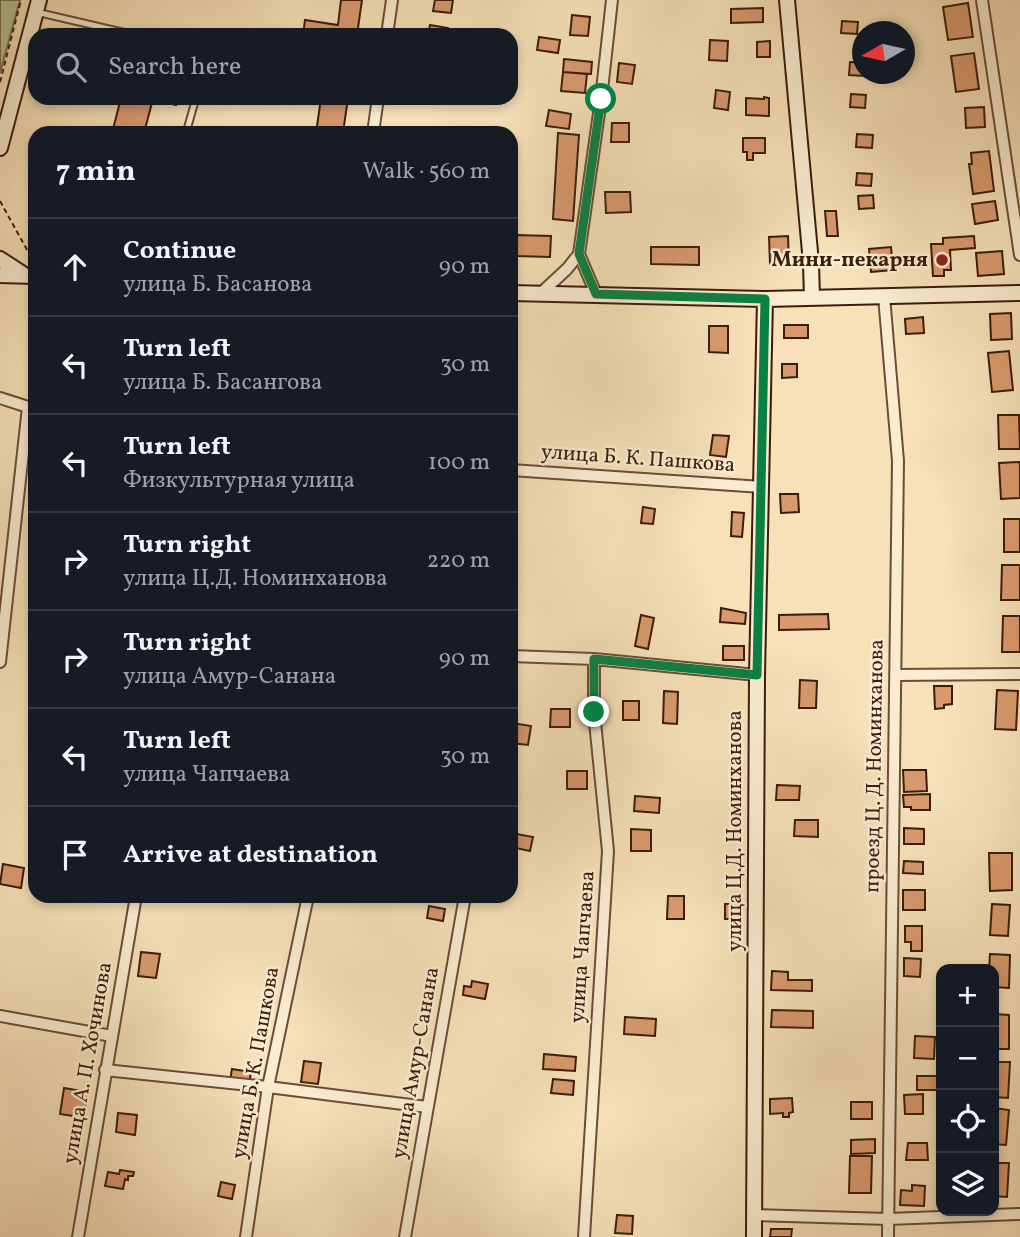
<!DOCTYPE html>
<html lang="en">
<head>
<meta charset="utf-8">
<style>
  body { margin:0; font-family:Vollkorn,serif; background:#20242c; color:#f1f3f6 }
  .controls { position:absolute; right:21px; bottom:21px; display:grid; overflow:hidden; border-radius:14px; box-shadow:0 4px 10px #0003 }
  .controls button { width:63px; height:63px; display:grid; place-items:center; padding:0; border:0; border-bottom:2px solid #363941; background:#171b24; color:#f1f3f6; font:35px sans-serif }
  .compass { position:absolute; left:852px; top:21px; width:63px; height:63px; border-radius:50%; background:#171b24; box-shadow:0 4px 10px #0003; rotate:261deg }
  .stop { position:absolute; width:21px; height:21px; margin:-16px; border:5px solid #0b8043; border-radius:50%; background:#fff }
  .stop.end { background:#0b8043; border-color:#fff; box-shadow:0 2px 7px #0008 }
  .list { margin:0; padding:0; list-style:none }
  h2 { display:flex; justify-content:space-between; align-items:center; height:91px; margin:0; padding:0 28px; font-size:30px }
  h2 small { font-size:23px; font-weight:400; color:#9ea1a6 }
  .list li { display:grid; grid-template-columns:46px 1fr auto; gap:21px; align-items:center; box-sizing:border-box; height:98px; padding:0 28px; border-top:2px solid #363941 }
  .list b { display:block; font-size:26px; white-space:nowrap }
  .list p { margin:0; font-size:23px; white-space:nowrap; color:#9ea1a6 }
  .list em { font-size:23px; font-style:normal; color:#9ea1a6 }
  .icon { flex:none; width:38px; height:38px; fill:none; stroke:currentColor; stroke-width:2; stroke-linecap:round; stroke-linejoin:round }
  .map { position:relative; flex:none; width:1020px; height:1237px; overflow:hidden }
  .search { position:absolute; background:#171b24; box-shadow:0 4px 10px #0003; left:28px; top:28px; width:490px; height:77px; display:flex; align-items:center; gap:18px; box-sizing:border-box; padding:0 24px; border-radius:21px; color:#9ea1a6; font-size:26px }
  .panel { position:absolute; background:#171b24; box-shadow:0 4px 10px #0003; left:28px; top:126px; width:490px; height:777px; border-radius:21px }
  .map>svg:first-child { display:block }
</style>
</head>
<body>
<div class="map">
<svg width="1020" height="1237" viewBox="0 0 1020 1237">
  <rect width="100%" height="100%" fill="#f6e1b8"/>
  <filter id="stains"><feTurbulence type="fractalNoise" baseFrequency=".00286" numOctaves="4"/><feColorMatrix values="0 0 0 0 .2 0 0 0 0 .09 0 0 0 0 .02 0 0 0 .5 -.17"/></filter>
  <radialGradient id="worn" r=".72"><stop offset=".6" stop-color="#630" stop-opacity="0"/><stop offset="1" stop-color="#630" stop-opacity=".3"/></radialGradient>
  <path fill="#b6c493" stroke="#7a7050" stroke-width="2" d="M0,0H20L0,73Z"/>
  <path fill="#d89a6d" stroke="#3d1b0c" stroke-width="2" d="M341,0H362L357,35H303L305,20L338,25Z
    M435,0H453L451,13L433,11Z
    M968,3L973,37L948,40L943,7Z
    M763,8V22L731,23V9Z
    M572,15L590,17L588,36L570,35Z
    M842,21L858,22L857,34L841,33Z
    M430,25L448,28L447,35H428Z
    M539,37L560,40L558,53L537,50Z
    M710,40L728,41L727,61L709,60Z
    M770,41V57H757V42Z
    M974,53L979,89L956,92L951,56Z
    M564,59L592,62L591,74L563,72Z
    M850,62L862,63V74L865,76L849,75Z
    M619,63L635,65L632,84L617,82Z
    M563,72L587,74L585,93L561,91Z
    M716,90L730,92L728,110L714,108Z
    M851,94L866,95L865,108L850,107Z
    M764,97L769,98V116L746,115V98L764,99Z
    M121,98H178L176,105L153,99L144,133H112Z
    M321,98H348L343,133H316Z
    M984,107L985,127L966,128L965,108Z
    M549,110L571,114L569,129L546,126Z
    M612,123H629V142H611Z
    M558,133L579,135L573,221L553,219Z
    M857,134L873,135L872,148L856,147Z
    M743,138H765V153H753V160H747V152H743Z
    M989,151L994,191L973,194L969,164H972L971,153Z
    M857,173L872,174L871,186L856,185Z
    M605,192H630L631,212L606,213Z
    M873,195L874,208L859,209L858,196Z
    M995,201L998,220L975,224L972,204Z
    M825,211H836L838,236H827Z
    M516,235L551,236L550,257L515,256Z
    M788,236L789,262L770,264L769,237Z
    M974,236L975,248L950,250L951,270H944V276H933L931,244H943V238Z
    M651,247H699V265L651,264Z
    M891,247L893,270L871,272L869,249Z
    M1002,251L1004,274L978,276L976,253Z
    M1011,313L1012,339L991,340L990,314Z
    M923,317L924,333L906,334L905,319Z
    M784,325H808V338H784Z
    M709,326H728V353L709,352Z
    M1009,351L1013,390L992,392L988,353Z
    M782,364H797V377L782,378Z
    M998,415H1019L1020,449H999Z
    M713,435L729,436L726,457L710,455Z
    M1020,462V498L1001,499L999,463Z
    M780,494H798L799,512L781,513Z
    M643,507L655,509L653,524L641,523Z
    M732,512L744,513L742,537L731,536Z
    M1004,519H1020V552H1004Z
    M1002,565H1020V600H1001Z
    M721,608L746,613L745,624L720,622Z
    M828,614L829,629L779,630V615Z
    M641,615L654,618L648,649L635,646Z
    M1003,616H1020V652H1002Z
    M723,646H744V660H723Z
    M800,680L817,681L816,708H799Z
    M934,686H952V704L944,705V708L935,709Z
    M997,690L1018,691L1016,730L995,729Z
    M664,691L678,692L677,724L663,723Z
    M623,701H639V720H623Z
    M551,709H570V727H550Z
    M512,723L531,726L528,745L511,743Z
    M903,770H926L927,791L904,792Z
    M567,771H587V789H567Z
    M777,785L800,786L799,800H776Z
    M930,794V810H911V807H904L903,795Z
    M635,796L660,798L659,813L634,811Z
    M795,820H818V837L794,836Z
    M904,828L924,829V844H904Z
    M631,829L651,830V851H631Z
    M511,833L533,837L530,851L511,847Z
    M989,853H1012V890L990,891Z
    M904,861L923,862V874L903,873Z
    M3,864L24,868L21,888L0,884Z
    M903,890H925V910H903Z
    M668,896H684V919H667Z
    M725,904H741V919H725Z
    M992,904L1010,905L1008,936L990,935Z
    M429,906L445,909L443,921L427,918Z
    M905,926H922V951H911V942H905Z
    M141,952L160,954L156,978L138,976Z
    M990,954L1010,955L1009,988L994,987V969H989Z
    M904,958L921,959L920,977L904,976Z
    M772,971L788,972V980H812V991L771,990Z
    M472,981L488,984L485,999L463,995L464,986L471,987Z
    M772,1010L813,1011V1028L771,1027Z
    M994,1014L1009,1015V1049H994Z
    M625,1017L656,1019L655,1036L624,1034Z
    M915,1036L935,1037L934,1059L914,1058Z
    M544,1054L576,1057L575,1071L543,1069Z
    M304,1061L321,1063L318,1084L301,1082Z
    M994,1062H1010L1008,1098L994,1097Z
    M232,1069L251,1072L249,1084L230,1081Z
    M917,1076H939V1090H917Z
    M553,1079L574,1081L573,1095L551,1093Z
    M64,1088L88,1092L85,1108L82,1107L80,1117L60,1114Z
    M923,1094V1114H905L904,1095Z
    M792,1098L793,1112L789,1113V1117H783V1113L770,1114V1099Z
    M851,1102H872V1119H851Z
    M994,1108L1009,1110L1006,1145L994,1144Z
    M118,1113L137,1115L135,1135L116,1132Z
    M875,1139V1153L851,1154V1140Z
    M908,1143H927L928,1160H906Z
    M850,1156H872L871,1193H849Z
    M994,1163H1009L1007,1197L994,1196Z
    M120,1170L134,1172L133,1176H128V1180L125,1179L123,1189L105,1186L108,1172L119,1174Z
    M221,1182L235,1185L232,1199L218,1196Z
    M912,1185L925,1186L924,1206L900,1205L901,1190L912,1191Z
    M617,1215L633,1216L632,1234L615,1233Z
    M771,1229H792L791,1237H770Z"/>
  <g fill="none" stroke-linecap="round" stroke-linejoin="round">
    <g stroke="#6b4c37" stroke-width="9">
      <path id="lane" d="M36,12L135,35
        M186,133L196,98"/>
    </g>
    <g stroke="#6b4c37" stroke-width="14">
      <path id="street" d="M982,0L1020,255
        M387,35L392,0
        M373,133L378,98
        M579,254L596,294
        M541,293L567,269L579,254L601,99L612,0
        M884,296L898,461L888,1237
        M0,398L28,407L0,662
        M511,470L762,487
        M511,656L594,659L757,675
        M895,675L1020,674
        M0,1016L112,1036
        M105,1070L268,1087L427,1107
        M754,1215L888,1219L1020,1214
        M78,1237L136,896
        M246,1237L268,1087L308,896
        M405,1237L465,896
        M584,1237L608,851L594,712V659"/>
    </g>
    <g stroke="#3d1b0c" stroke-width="18">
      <path id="secondary" d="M787,0L811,263L812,298
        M0,148L39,0
        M0,259L23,274
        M0,275L35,276
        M511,293L765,299L1020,293
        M754,1237L757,675L765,299"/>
    </g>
    <path stroke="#3d1b0c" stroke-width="2" stroke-dasharray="5 3.5" stroke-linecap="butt" d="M0,82L21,0
      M0,201L31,257H35"/>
    <use href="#lane" stroke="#f9ecd1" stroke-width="5"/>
    <use href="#street" stroke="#f9ecd1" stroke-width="10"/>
    <use href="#secondary" stroke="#f9ecd1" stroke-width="14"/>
  </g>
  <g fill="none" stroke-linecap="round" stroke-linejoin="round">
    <path stroke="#0b8043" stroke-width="9" d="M594,712V659L757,675L765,299L596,294L579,254L601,99"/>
  </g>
  <circle fill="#8f2418" stroke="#f9ecd1" stroke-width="2.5" cx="942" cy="260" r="7"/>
  <g text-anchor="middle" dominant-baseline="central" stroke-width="5" stroke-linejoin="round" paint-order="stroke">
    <g font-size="21" font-weight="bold" fill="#3d1b0c" stroke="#f9ecd1" text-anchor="end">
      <text x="928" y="260">Мини-пекарня</text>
    </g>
    <g font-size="21" fill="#3d1b0c" stroke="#f9ecd1">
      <text transform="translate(638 459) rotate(4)">улица Б. К. Пашкова</text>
      <text transform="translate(875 766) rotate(-89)">проезд Ц. Д. Номинханова</text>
      <text transform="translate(735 831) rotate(-90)">улица Ц.Д. Номинханова</text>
      <text transform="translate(583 947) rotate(-86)">улица Чапчаева</text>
      <text transform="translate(88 1063) rotate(-80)">улица А. П. Хочинова</text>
      <text transform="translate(256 1063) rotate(-80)">улица Б. К. Пашкова</text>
      <text transform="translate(416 1063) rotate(-80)">улица Амур-Санана</text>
    </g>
  </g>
  <rect width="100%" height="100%" filter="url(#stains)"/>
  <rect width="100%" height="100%" fill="url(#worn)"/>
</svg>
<div class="controls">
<button>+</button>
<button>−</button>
<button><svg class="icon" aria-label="locate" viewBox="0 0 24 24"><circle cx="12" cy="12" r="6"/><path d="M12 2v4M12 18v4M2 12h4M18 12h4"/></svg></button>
<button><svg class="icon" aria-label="layers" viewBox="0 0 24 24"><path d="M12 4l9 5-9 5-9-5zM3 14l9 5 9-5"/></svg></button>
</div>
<svg class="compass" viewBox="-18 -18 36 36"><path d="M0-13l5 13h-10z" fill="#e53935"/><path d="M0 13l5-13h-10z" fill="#9ea1a6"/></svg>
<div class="stop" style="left:601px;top:99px"></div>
<div class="stop end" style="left:594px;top:712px"></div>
<div class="search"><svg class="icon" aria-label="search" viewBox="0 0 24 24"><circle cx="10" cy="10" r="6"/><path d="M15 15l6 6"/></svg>Search here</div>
<section class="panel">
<h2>7 min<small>Walk · 560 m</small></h2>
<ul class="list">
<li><svg class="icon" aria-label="ahead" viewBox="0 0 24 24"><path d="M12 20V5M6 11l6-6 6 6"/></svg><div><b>Continue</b><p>улица Б. Басанова</p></div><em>90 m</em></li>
<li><svg class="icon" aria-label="left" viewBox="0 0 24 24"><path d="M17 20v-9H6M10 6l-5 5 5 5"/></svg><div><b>Turn left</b><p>улица Б. Басангова</p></div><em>30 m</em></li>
<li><svg class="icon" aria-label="left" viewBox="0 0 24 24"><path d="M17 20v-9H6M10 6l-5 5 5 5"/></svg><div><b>Turn left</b><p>Физкультурная улица</p></div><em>100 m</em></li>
<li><svg class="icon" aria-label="right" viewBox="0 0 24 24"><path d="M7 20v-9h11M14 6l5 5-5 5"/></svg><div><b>Turn right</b><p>улица Ц.Д. Номинханова</p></div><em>220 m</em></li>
<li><svg class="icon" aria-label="right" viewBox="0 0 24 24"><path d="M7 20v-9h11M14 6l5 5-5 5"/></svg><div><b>Turn right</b><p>улица Амур-Санана</p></div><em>90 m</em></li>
<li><svg class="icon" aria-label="left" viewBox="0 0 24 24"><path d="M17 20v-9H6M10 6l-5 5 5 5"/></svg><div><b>Turn left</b><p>улица Чапчаева</p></div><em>30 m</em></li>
<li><svg class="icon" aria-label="arrive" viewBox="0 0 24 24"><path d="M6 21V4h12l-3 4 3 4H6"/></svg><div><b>Arrive at destination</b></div></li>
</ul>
</section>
</div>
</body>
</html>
